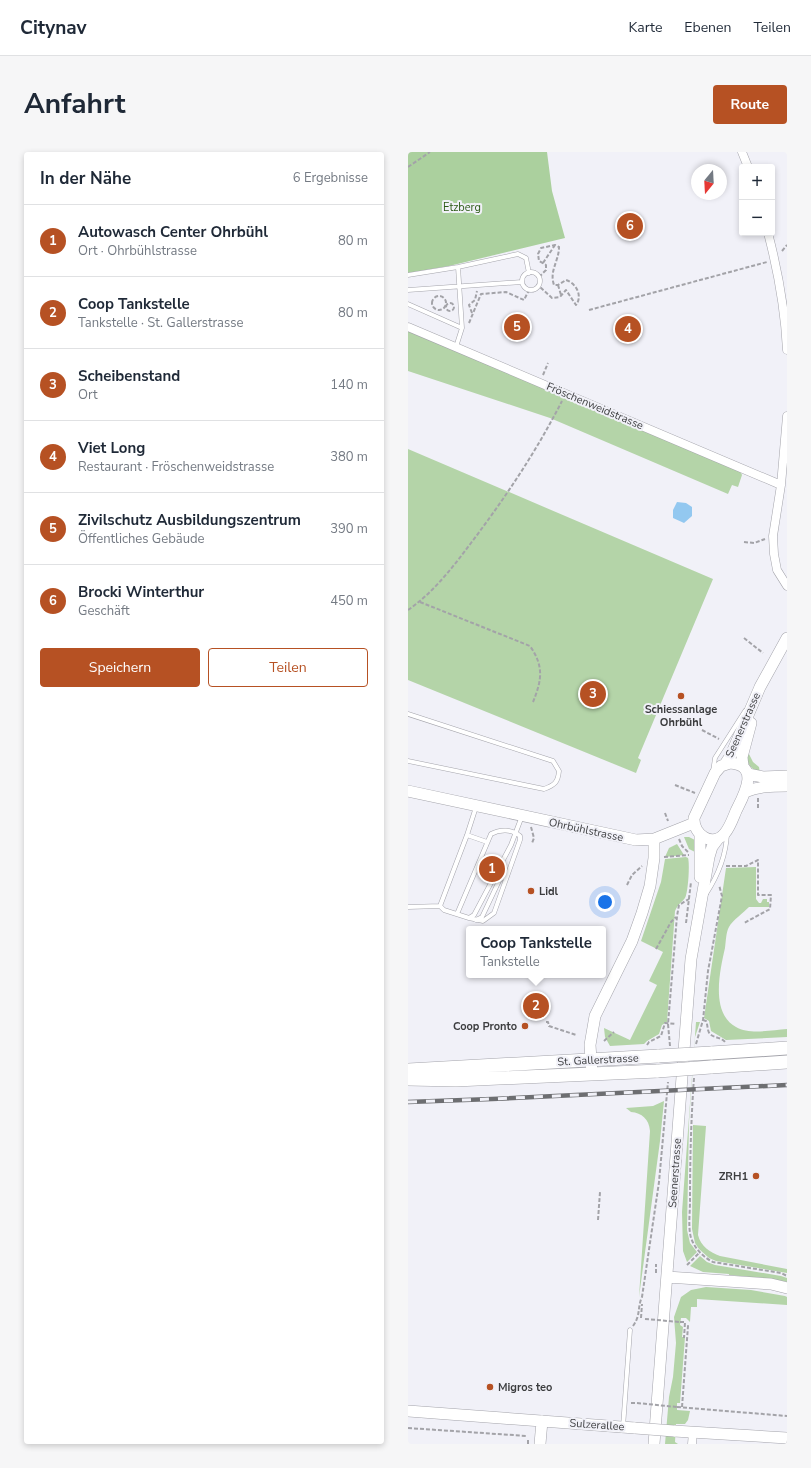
<!DOCTYPE html>
<html lang="de">
<head>
<meta charset="utf-8">
<style>
  body { margin:0; font-family:"Nunito Sans",sans-serif; background:#f6f6f7; color:#1f2937 }
  .controls { position:absolute; right:12px; top:12px; display:grid; overflow:hidden; border-radius:4px; box-shadow:0 2px 6px #0003 }
  .controls button { width:36px; height:36px; display:grid; place-items:center; padding:0; border:0; border-bottom:1px solid #e0e1e3; background:#fff; color:#1f2937; font:20px sans-serif }
  .compass { position:absolute; left:283px; top:12px; width:36px; height:36px; border-radius:50%; background:#fff; box-shadow:0 2px 6px #0003; rotate:198deg }
  .you { position:absolute; left:197px; top:750px; width:14px; height:14px; margin:-10px; border:3px solid #fff; border-radius:50%; background:#1a73e8; box-shadow:0 0 0 6px #1a73e833 }
  .badge { display:grid; place-items:center; width:26px; height:26px; border-radius:50%; background:#b65123; color:#fff; font-size:13px; font-weight:700 }
  .pin { position:absolute; translate:-50% -50%; border:2px solid #fff; box-shadow:0 1px 4px #0006 }
  .popup { position:absolute; left:58px; top:774px; width:140px; height:52px; box-sizing:border-box; display:grid; place-content:center; border-radius:4px; background:#fff; filter:drop-shadow(0 1px 3px #0005); font-size:13px; white-space:nowrap; color:#747a83 }
  .popup b { font-size:15px; color:#1f2937 }
  .popup::after { content:''; position:absolute; left:50%; top:100%; margin-left:-8px; border:8px solid transparent; border-top-color:#fff }
  .list { margin:0; padding:0; list-style:none }
  h2 { display:flex; justify-content:space-between; align-items:center; height:52px; margin:0; padding:0 16px; font-size:17px }
  h2 small { font-size:13px; font-weight:400; color:#747a83 }
  .list li { display:grid; grid-template-columns:26px 1fr auto; gap:12px; align-items:center; box-sizing:border-box; height:72px; padding:0 16px; border-top:1px solid #e0e1e3 }
  .list b { display:block; font-size:15px; white-space:nowrap }
  .list p { margin:0; font-size:13px; white-space:nowrap; color:#747a83 }
  .list em { font-size:13px; font-style:normal; color:#747a83 }
  .actions { display:flex; gap:8px; padding:12px 16px }
  .actions a { flex:1; padding:9px 0; border:1px solid #b65123; border-radius:4px; text-align:center; font-size:14px; color:#b65123 }
  .actions .main { background:#b65123; color:#fff }
  .map { position:relative; flex:none; width:379px; height:1292px; overflow:hidden; border-radius:4px }
  header { display:flex; align-items:center; gap:24px; box-sizing:border-box; height:56px; padding:0 20px; background:#fff; border-bottom:1px solid #e0e1e3 }
  header strong { font-size:19px }
  nav { display:flex; gap:22px; margin-inline-start:auto; font-size:14px }
  .intro { display:flex; align-items:center; justify-content:space-between; box-sizing:border-box; height:96px; padding:0 24px }
  h1 { margin:0; font-size:28px }
  .button { padding:10px 18px; border-radius:4px; background:#b65123; color:#fff; font-size:14px; font-weight:700 }
  main { display:flex; gap:24px; padding:0 24px }
  aside { flex:1; background:#fff; border-radius:4px; box-shadow:0 2px 6px #0003 }
  .map>svg:first-child { display:block }
</style>
</head>
<body>
<header>
<strong>Citynav</strong>
<nav><a>Karte</a><a>Ebenen</a><a>Teilen</a></nav>
</header>
<div class="intro"><h1>Anfahrt</h1><a class="button">Route</a></div>
<main>
<aside>
<h2>In der Nähe<small>6 Ergebnisse</small></h2>
<ul class="list">
<li><span class="badge">1</span><div><b>Autowasch Center Ohrbühl</b><p>Ort · Ohrbühlstrasse</p></div><em>80 m</em></li>
<li><span class="badge">2</span><div><b>Coop Tankstelle</b><p>Tankstelle · St. Gallerstrasse</p></div><em>80 m</em></li>
<li><span class="badge">3</span><div><b>Scheibenstand</b><p>Ort</p></div><em>140 m</em></li>
<li><span class="badge">4</span><div><b>Viet Long</b><p>Restaurant · Fröschenweidstrasse</p></div><em>380 m</em></li>
<li><span class="badge">5</span><div><b>Zivilschutz Ausbildungszentrum</b><p>Öffentliches Gebäude</p></div><em>390 m</em></li>
<li><span class="badge">6</span><div><b>Brocki Winterthur</b><p>Geschäft</p></div><em>450 m</em></li>
</ul>
<div class="actions"><a class="main">Speichern</a><a>Teilen</a></div>
</aside>
<div class="map">
<svg width="379" height="1292" viewBox="0 0 379 1292">
  <rect width="100%" height="100%" fill="#f1f1f8"/>
  <path fill="#b4d4a8" d="M0,175L330,314L334,323L330,335L324,333L320,342L142,266L0,219Z
    M0,297L305,427L230,606L233,608L228,621L0,528Z
    M340,600L345,610L351,615L352,621C342,617 337,609 340,600Z
    M276,685H281L287,688L289,701L281,697Z
    M269,692L276,703L257,705L261,696Z
    M278,705L280,706C282,712 280,741 277,746C273,751 270,752 267,759L259,870L254,873L251,882L239,889L236,892L202,894L197,885L196,876L222,888L249,833L241,829L255,800L233,789L253,730L257,707Z
    M348,715V747L351,751H353L355,747H359V750H361V755H341C336,760 324,769 321,775C318,780 318,789 317,796C312,818 302,861 328,875C342,883 363,878 379,877V885L318,888L303,879L301,869L296,866L318,716Z
    M288,870H292L287,885L281,970L279,1078L282,1091L289,1100L279,1110L275,1099L274,1060Z
    M256,949L252,989L231,1145L242,979C241,967 234,961 223,960L218,956L245,954Z
    M285,973L298,974L290,1083C293,1095 302,1100 312,1104L379,1117V1121L308,1109L301,1106L291,1097L287,1091L284,1077Z
    M292,1104L299,1110L307,1113L373,1124L379,1126V1130L363,1127L321,1123V1122L295,1120L282,1114Z
    M298,1135L343,1138L377,1144L379,1145V1161V1153L289,1147V1155H283L282,1170L278,1166H273L272,1173L275,1175L274,1185H277L272,1251H269V1258L282,1259L280,1268L277,1272H268L267,1290L270,1292H257L261,1245L265,1225L268,1191L266,1165L273,1145L283,1138Z"/>
  <path fill="#abd09e" d="M0,0H139L144,39L157,86L41,114L0,121Z"/>
  <path fill="#93c8f0" d="M269,350L278,351L284,355V364L276,371L265,366V358Z"/>
  <g fill="none" stroke-linecap="round" stroke-linejoin="round">
    <g stroke="#a4a4ab" stroke-width="5">
      <path id="lane" d="M114 129a9 9 0 1 1 18 0a9 9 0 1 1-18 0Z
        M0,123L50,115L110,102L118,106L121,121
        M0,138L114,130
        M0,152L54,176L50,115
        M48,195L54,176
        M0,562L145,609L151,619C150,630 147,633 136,637L0,609
        M305,620L307,606L337,559
        M59,683L79,690
        M298,742C309,725 318,703 319,682
        M32,754L36,758L61,766L66,763L103,693L114,664
        M0,755L32,754L59,683L68,655
        M49,762L83,682C92,677 104,677 112,684V688L86,761L75,769L61,766
        M68,768L74,765L91,729L99,721
        M215,1275L222,1178"/>
    </g>
    <g stroke="#a4a4ab" stroke-width="9">
      <path id="street" d="M334,0L340,15
        M360,81C370,119 377,159 379,198
        M0,175L373,333
        M379,264L373,333L365,384L366,402L369,418L379,434
        M284,1292L285,1280"/>
    </g>
    <g stroke="#a4a4ab" stroke-width="12">
      <path id="secondary" d="M322,611C353,613 336,643 328,659C325,666 322,675 317,681C305,696 285,683 286,666L307,621L313,614Z
        M317,612L323,603L352,535L379,486
        M335,615L334,605L343,571
        M340,622L355,625L379,624
        M0,639L228,688L246,687L286,671
        M337,640C351,634 364,634 379,634
        M292,683V725
        M184,922L182,893L187,864L224,789L234,761L242,734L246,706V687
        M259,1125L363,1132L379,1136
        M0,1259L227,1276
        M266,1279L379,1286
        M132,1292L134,1269
        M246,1292L283,807L301,705L304,695L310,687"/>
    </g>
    <g stroke="#a4a4ab" stroke-width="14">
      <path id="primary" d="M303,901L379,896
        M303,915L379,910
        M0,918L251,904
        M0,927L48,928L250,919"/>
    </g>
    <path stroke="#a3a3a8" stroke-width="2" stroke-dasharray="4 2" stroke-linecap="butt" d="M0,15L22,0
      M374,99L379,93
      M135,111L147,93
      M131,125L138,118V113L131,109L130,102L133,96L147,93L151,95C151,109 141,119 146,133H150L158,128C168,131 175,144 168,153L158,138L152,145L144,146L131,134
      M150,133L153,143
      M24 151a7 7 0 1 1 14 0a7 7 0 1 1-14 0Z
      M38 155a4 4 0 1 1 8 0a4 4 0 1 1-8 0Z
      M181,158L359,110
      M64,161L61,153L67,148L69,139
      M61,171L73,142L98,140L116,148L121,138
      M135,223L140,211
      M336,390L346,391L357,387
      M12,450L122,494C136,514 134,528 125,550
      M0,458C25,441 45,415 63,391C97,346 128,300 154,249
      M336,486L355,501
      M294,578L311,587
      M267,633L287,641
      M350,646V656
      M257,661L260,669
      M123,675L126,686L124,691
      M271,687L274,694L281,701
      M256,705L281,703
      M318,714H338L350,708V743H363L362,757L336,771
      M219,733L224,723L234,714
      M278,771L283,730
      M248,797L263,770L268,765
      M295,868L298,869C300,873 299,879 302,882C306,886 313,885 317,890
      M138,870H140L141,874L168,883
      M196,889L206,880
      M288,892L295,868L300,819L314,744L311,733
      M239,893L241,890L253,884L257,871L268,872
      M262,894L260,872L269,764L271,753L281,747
      M286,926C283,967 282,1008 282,1049C282,1061 280,1075 283,1086C287,1097 295,1105 305,1110L373,1121L379,1124
      M190,1068L192,1040
      M279,1113L292,1100
      M248,1121V1112
      M233,1166L234,1152
      M272,1170H277L276,1186
      M225,1174C233,1163 229,1156 234,1145L251,1030L260,930
      M223,1251H229
      M269,1255L379,1264
      M274,1255L280,1174H276
      M0,1276L119,1284
      M120,1292V1286"/>
    <use href="#lane" stroke="#fff" stroke-width="4"/>
    <use href="#street" stroke="#fff" stroke-width="8"/>
    <use href="#secondary" stroke="#fff" stroke-width="11"/>
    <use href="#primary" stroke="#fff" stroke-width="13"/>
    <g stroke="#6d6e71" stroke-width="4.5">
      <path id="rail" d="M0,950L84,947L379,933"/>
    </g>
    <use href="#rail" stroke="#f1f1f8" stroke-width="3" stroke-dasharray="9" stroke-linecap="butt"/>
    <g stroke="#a4a4ab" stroke-width="12" stroke-linecap="butt">
      <path id="secondary-bridge" d="M227,1276L266,1279"/>
    </g>
    <g stroke="#a4a4ab" stroke-width="14" stroke-linecap="butt">
      <path id="primary-bridge" d="M251,904L303,901
        M250,919L303,915"/>
    </g>
    <path stroke="#a3a3a8" stroke-width="2" stroke-dasharray="4 2" stroke-linecap="butt" d="M237,1167L272,1170
      M229,1251L269,1255"/>
    <use href="#secondary-bridge" stroke="#fff" stroke-width="11"/>
    <use href="#primary-bridge" stroke="#fff" stroke-width="13"/>
  </g>
  <g fill="#b65123" stroke="#f1f1f8" stroke-width="1.5">
    <circle cx="273" cy="544" r="4"/>
    <circle cx="123" cy="739" r="4"/>
    <circle cx="117" cy="874" r="4"/>
    <circle cx="348" cy="1024" r="4"/>
    <circle cx="82" cy="1235" r="4"/>
  </g>
  <g text-anchor="middle" dominant-baseline="central" stroke-width="4" stroke-linejoin="round" paint-order="stroke">
    <g font-size="11" fill="#2c5a16" stroke="#f1f1f8">
      <text x="54" y="55">Etzberg</text>
    </g>
    <g font-size="11" fill="#3c3d3f" stroke="#f1f1f8">
      <text transform="translate(187 254) rotate(23)">Fröschenweidstrasse</text>
      <text transform="translate(335 573) rotate(-66)">Seenerstrasse</text>
      <text transform="translate(178 678) rotate(12)">Ohrbühlstrasse</text>
      <text transform="translate(190 908) rotate(-3)">St. Gallerstrasse</text>
      <text transform="translate(267 1021) rotate(-86)">Seenerstrasse</text>
      <text transform="translate(189 1273) rotate(4)">Sulzerallee</text>
    </g>
    <g font-size="11" font-weight="bold" fill="#3c3d3f" stroke="#f1f1f8" text-anchor="start">
      <text x="273" y="557" text-anchor="middle">Schiessanlage<tspan x="273" dy="13">Ohrbühl</tspan></text>
      <text x="131" y="739">Lidl</text>
      <text x="109" y="874" text-anchor="end">Coop Pronto</text>
      <text x="340" y="1024" text-anchor="end">ZRH1</text>
      <text x="90" y="1235">Migros teo</text>
    </g>
  </g>
</svg>
<div class="controls">
<button>+</button>
<button>−</button>
</div>
<svg class="compass" viewBox="-18 -18 36 36"><path d="M0-13l5 13h-10z" fill="#e53935"/><path d="M0 13l5-13h-10z" fill="#747a83"/></svg>
<div class="you"></div>
<div class="pin badge" style="left:84px;top:717px">1</div>
<div class="pin badge" style="left:128px;top:854px">2</div>
<div class="popup"><b>Coop Tankstelle</b>Tankstelle</div>
<div class="pin badge" style="left:185px;top:542px">3</div>
<div class="pin badge" style="left:220px;top:177px">4</div>
<div class="pin badge" style="left:109px;top:175px">5</div>
<div class="pin badge" style="left:222px;top:74px">6</div>
</div>
</main>
</body>
</html>
